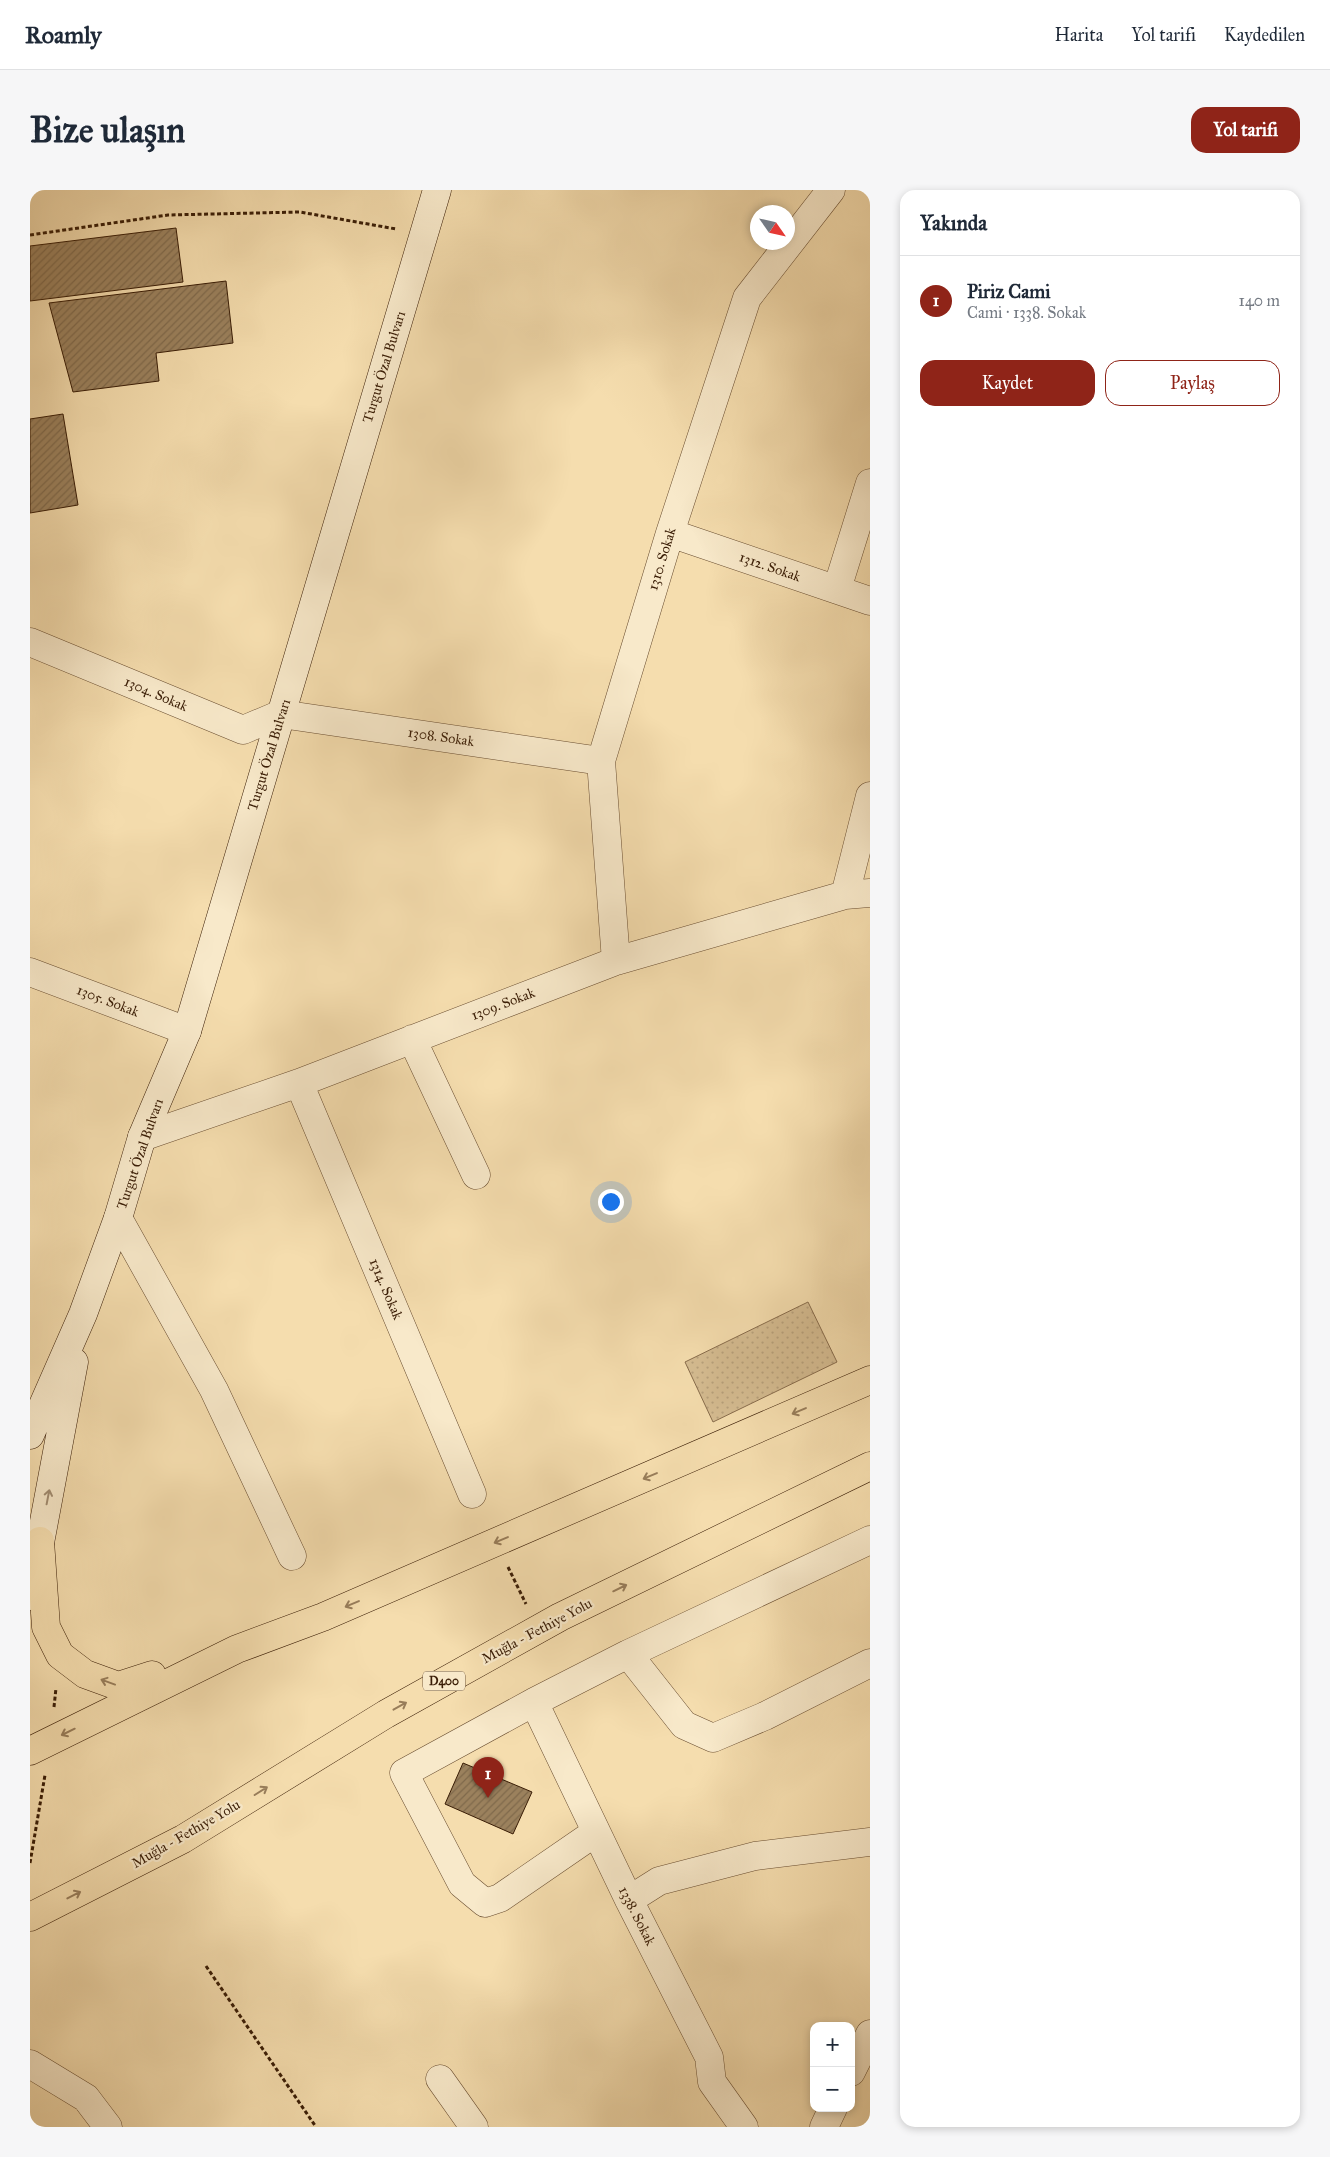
<!DOCTYPE html>
<html lang="tr">
<head>
<meta charset="utf-8">
<style>
  body { margin:0; font-family:"IM FELL Great Primer",serif; background:#f6f6f7; color:#1f2937 }
  .controls { position:absolute; right:15px; bottom:15px; display:grid; overflow:hidden; border-radius:10px; box-shadow:0 2px 8px #0003 }
  .controls button { width:45px; height:45px; display:grid; place-items:center; padding:0; border:0; border-bottom:1px solid #e0e1e3; background:#fff; color:#1f2937; font:25px sans-serif }
  .compass { position:absolute; left:720px; top:15px; width:45px; height:45px; border-radius:50%; background:#fff; box-shadow:0 2px 8px #0003; rotate:124deg }
  .you { position:absolute; left:580px; top:1011px; width:18px; height:18px; margin:-12px; border:4px solid #fff; border-radius:50%; background:#1a73e8; box-shadow:0 0 0 8px #1a73e833 }
  .badge { display:grid; place-items:center; width:32px; height:32px; border-radius:50%; background:#8f2418; color:#fff; font-size:16px; font-weight:700 }
  .pin { position:absolute; translate:-50% -41px; filter:drop-shadow(0 1px 2px #0008) }
  .pin::after { content:''; position:absolute; top:26px; width:18px; height:15px; background:inherit; clip-path:polygon(0 0,100% 0,50% 100%) }
  .list { margin:0; padding:0; list-style:none }
  h2 { display:flex; justify-content:space-between; align-items:center; height:65px; margin:0; padding:0 20px; font-size:21px }
  h2 small { font-size:16px; font-weight:400; color:#747a83 }
  .list li { display:grid; grid-template-columns:32px 1fr auto; gap:15px; align-items:center; box-sizing:border-box; height:90px; padding:0 20px; border-top:1px solid #e0e1e3 }
  .list b { display:block; font-size:19px; white-space:nowrap }
  .list p { margin:0; font-size:16px; white-space:nowrap; color:#747a83 }
  .list em { font-size:16px; font-style:normal; color:#747a83 }
  .actions { display:flex; gap:10px; padding:15px 20px }
  .actions a { flex:1; padding:11px 0; border:1px solid #8f2418; border-radius:15px; text-align:center; font-size:18px; color:#8f2418 }
  .actions .main { background:#8f2418; color:#fff }
  .map { position:relative; flex:none; width:840px; height:1937px; overflow:hidden; border-radius:15px }
  header { display:flex; align-items:center; gap:30px; box-sizing:border-box; height:70px; padding:0 25px; background:#fff; border-bottom:1px solid #e0e1e3 }
  header strong { font-size:24px }
  nav { display:flex; gap:28px; margin-inline-start:auto; font-size:18px }
  .intro { display:flex; align-items:center; justify-content:space-between; box-sizing:border-box; height:120px; padding:0 30px }
  h1 { margin:0; font-size:35px }
  .button { padding:12px 22px; border-radius:15px; background:#8f2418; color:#fff; font-size:18px; font-weight:700 }
  main { display:flex; gap:30px; padding:0 30px }
  aside { flex:1; background:#fff; border-radius:15px; box-shadow:0 2px 8px #0003 }
  .map>svg:first-child { display:block }
</style>
</head>
<body>
<header>
<strong>Roamly</strong>
<nav><a>Harita</a><a>Yol tarifi</a><a>Kaydedilen</a></nav>
</header>
<div class="intro"><h1>Bize ulaşın</h1><a class="button">Yol tarifi</a></div>
<main>
<div class="map">
<svg width="840" height="1937" viewBox="0 0 840 1937">
  <defs>
    <pattern id="park-dots" width="8" height="8" patternUnits="userSpaceOnUse" patternTransform="scale(1.25)"><rect width="8" height="8" fill="#d5bc91"/><path d="M2 2h.1M6 6h.1" fill="none" stroke="#b8a17c" stroke-width="1.8" stroke-linecap="round"/></pattern>
    <pattern id="building-hatch" width="6" height="6" patternUnits="userSpaceOnUse" patternTransform="scale(1.25)"><rect width="6" height="6" fill="#9b815d"/><path d="M-1 1l2-2M0 6l6-6M5 7l2-2" fill="none" stroke="#7f694b"/></pattern>
  </defs>
  <rect width="100%" height="100%" fill="#f5ddae"/>
  <filter id="stains"><feTurbulence type="fractalNoise" baseFrequency=".004" numOctaves="4"/><feColorMatrix values="0 0 0 0 .2 0 0 0 0 .09 0 0 0 0 .02 0 0 0 .5 -.17"/></filter>
  <radialGradient id="worn" r=".72"><stop offset=".6" stop-color="#630" stop-opacity="0"/><stop offset="1" stop-color="#630" stop-opacity=".3"/></radialGradient>
  <path fill="url(#park-dots)" stroke="#886c4c" d="M778,1112L807,1172L683,1232L655,1172Z"/>
  <path fill="url(#building-hatch)" stroke="#3a1d06" d="M146,38L153,92L0,111V56Z
    M196,91L203,153L126,163L129,191L43,202L19,113Z
    M33,224L48,315L0,323V229Z
    M433,1573L502,1602L483,1644L415,1614Z"/>
  <g fill="none" stroke-linecap="round" stroke-linejoin="round">
    <g stroke="#694d30" stroke-width="29">
      <path id="minor" d="M640,343L840,411
        M807,399L840,293
        M0,452L213,540L251,524L571,571
        M815,705L840,606
        M586,771L571,571L640,343L717,108L801,0
        M0,782L157,841
        M382,849L446,985
        M269,893L442,1304
        M112,947L269,893L586,771L815,705L840,703
        M88,1028L184,1200L262,1366
        M598,1464L654,1535L683,1548L735,1526L840,1473
        M504,1512L599,1710L679,1867L682,1892L714,1937
        M566,1642L470,1708L455,1713L432,1694L374,1583L504,1512L598,1464L840,1350
        M599,1710L629,1691L725,1666L840,1652
        M0,1874L56,1908L78,1937
        M821,1882L840,1844
        M410,1889L444,1937
        M794,1937L803,1918"/>
    </g>
    <g stroke="#3a1d06" stroke-width="29">
      <path id="secondary" d="M0,1245L53,1124L88,1028L112,947L157,841L407,0
        M0,1406L44,1172"/>
    </g>
    <g stroke="#3a1d06" stroke-width="29">
      <path id="trunk" d="M10,1351L16,1437L30,1465L55,1484L88,1496L122,1485
        M0,1561L207,1459L293,1427L840,1190
        M0,1727L153,1649L356,1524L530,1427L840,1276"/>
    </g>
    <path stroke="#3a1d06" stroke-width="3" stroke-dasharray="4 2.5" stroke-linecap="butt" d="M0,45L138,25L270,22L366,39
      M478,1377L496,1414
      M24,1517L26,1498
      M0,1673L15,1585
      M176,1776L286,1937"/>
    <use href="#minor" stroke="#f8e9ca" stroke-width="28"/>
    <use href="#secondary" stroke="#f8e9ca" stroke-width="28"/>
    <use href="#trunk" stroke="#f5ddae" stroke-width="28"/>
  </g>
  <defs><path id="oneway-shaft" d="M-6 0H5M1.5-3L5.5 0L1.5 3" fill="none" stroke-width="1.6" stroke-linecap="round" stroke-linejoin="round" transform="scale(1.25)"/></defs>
  <g stroke="#987d5a">
    <use href="#oneway-shaft" transform="translate(769 1221) rotate(157)"/>
    <use href="#oneway-shaft" transform="translate(620 1286) rotate(157)"/>
    <use href="#oneway-shaft" transform="translate(471 1350) rotate(157)"/>
    <use href="#oneway-shaft" transform="translate(590 1398) rotate(-26)"/>
    <use href="#oneway-shaft" transform="translate(322 1414) rotate(157)"/>
    <use href="#oneway-shaft" transform="translate(78 1492) rotate(-160)"/>
    <use href="#oneway-shaft" transform="translate(370 1516) rotate(-29)"/>
    <use href="#oneway-shaft" transform="translate(38 1542) rotate(154)"/>
    <use href="#oneway-shaft" transform="translate(231 1601) rotate(-32)"/>
    <use href="#oneway-shaft" transform="translate(44 1705) rotate(-27)"/>
  </g>
  <use stroke="#a28d72" href="#oneway-shaft" transform="translate(18 1307) rotate(-79)"/>
  <g text-anchor="middle" dominant-baseline="central" stroke-width="4.5" stroke-linejoin="round" paint-order="stroke">
    <rect fill="#f8e9ca" stroke="#735a41" stroke-width="1" x="393" y="1481.5" width="42" height="19" rx="4"/>
    <g font-size="12" font-weight="bold" fill="#3a1d06">
      <text x="414" y="1491">D400</text>
    </g>
    <g font-size="14" fill="#3a1d06" stroke="#f8e9ca">
      <text transform="translate(354 177) rotate(-73)">Turgut Özal Bulvarı</text>
      <text transform="translate(632 369) rotate(-73)">1310. Sokak</text>
      <text transform="translate(740 377) rotate(19)">1312. Sokak</text>
      <text transform="translate(126 504) rotate(23)">1304. Sokak</text>
      <text transform="translate(411 547) rotate(8)">1308. Sokak</text>
      <text transform="translate(239 565) rotate(-73)">Turgut Özal Bulvarı</text>
      <text transform="translate(78 811) rotate(21)">1305. Sokak</text>
      <text transform="translate(473 814) rotate(-21)">1309. Sokak</text>
      <text transform="translate(110 964) rotate(-71)">Turgut Özal Bulvarı</text>
      <text transform="translate(356 1099) rotate(67)">1314. Sokak</text>
      <text transform="translate(507 1441) rotate(-28)">Muğla - Fethiye Yolu</text>
      <text transform="translate(156 1644) rotate(-30)">Muğla - Fethiye Yolu</text>
      <text transform="translate(607 1726) rotate(63)">1338. Sokak</text>
    </g>
  </g>
  <rect width="100%" height="100%" filter="url(#stains)"/>
  <rect width="100%" height="100%" fill="url(#worn)"/>
</svg>
<div class="controls">
<button>+</button>
<button>−</button>
</div>
<svg class="compass" viewBox="-18 -18 36 36"><path d="M0-13l5 13h-10z" fill="#e53935"/><path d="M0 13l5-13h-10z" fill="#747a83"/></svg>
<div class="you"></div>
<div class="pin badge" style="left:458px;top:1608px">1</div>
</div>
<aside>
<h2>Yakında<small></small></h2>
<ul class="list">
<li><span class="badge">1</span><div><b>Piriz Cami</b><p>Cami · 1338. Sokak</p></div><em>140 m</em></li>
</ul>
<div class="actions"><a class="main">Kaydet</a><a>Paylaş</a></div>
</aside>
</main>
</body>
</html>
